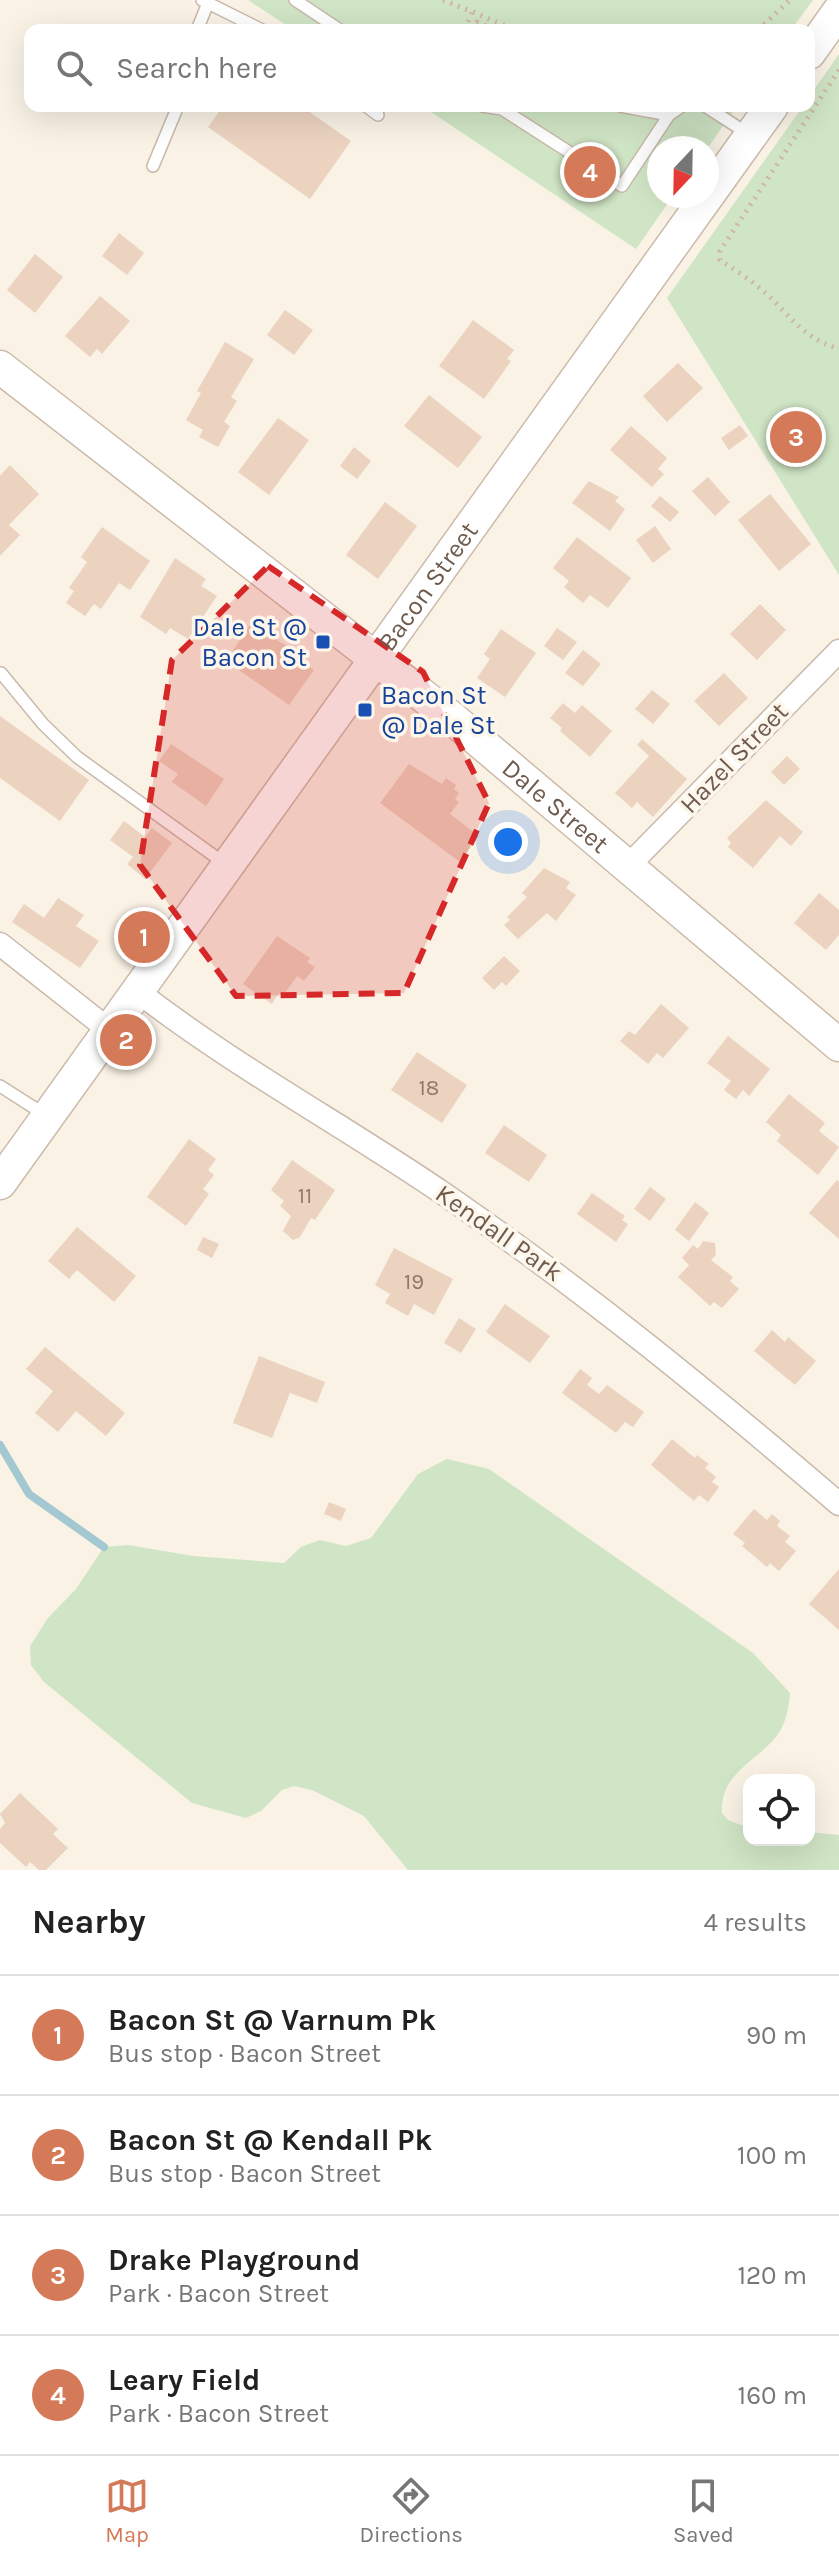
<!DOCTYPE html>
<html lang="en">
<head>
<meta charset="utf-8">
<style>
  body { margin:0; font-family:Karla,sans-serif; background:#f2f2f2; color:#222 }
  .controls { position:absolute; right:24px; bottom:24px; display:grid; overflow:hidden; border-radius:16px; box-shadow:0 8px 32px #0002 }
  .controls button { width:72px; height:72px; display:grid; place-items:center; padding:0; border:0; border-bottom:2px solid #e0e0e0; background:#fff; color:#222; font:40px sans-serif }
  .compass { position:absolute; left:647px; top:136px; width:72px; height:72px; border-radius:50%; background:#fff; box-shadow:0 8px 32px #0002; rotate:202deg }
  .you { position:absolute; left:508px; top:842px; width:28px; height:28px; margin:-20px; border:6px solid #fff; border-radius:50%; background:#1a73e8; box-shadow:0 0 0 12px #1a73e833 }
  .badge { display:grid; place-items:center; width:52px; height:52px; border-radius:50%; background:#d57a58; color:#fff; font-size:26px; font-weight:700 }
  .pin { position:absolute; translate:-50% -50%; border:4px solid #fff; box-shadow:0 2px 8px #0006 }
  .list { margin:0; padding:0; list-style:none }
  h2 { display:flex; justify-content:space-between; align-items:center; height:104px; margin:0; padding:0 32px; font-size:34px }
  h2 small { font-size:26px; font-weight:400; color:#767676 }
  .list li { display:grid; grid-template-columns:52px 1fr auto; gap:24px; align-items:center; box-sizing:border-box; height:120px; padding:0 32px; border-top:2px solid #e0e0e0 }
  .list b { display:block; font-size:30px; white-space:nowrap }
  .list p { margin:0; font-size:26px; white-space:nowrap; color:#767676 }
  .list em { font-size:26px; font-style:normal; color:#767676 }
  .icon { flex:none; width:44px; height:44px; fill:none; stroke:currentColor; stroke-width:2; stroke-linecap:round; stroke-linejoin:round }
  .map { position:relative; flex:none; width:839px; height:1870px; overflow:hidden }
  .search { position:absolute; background:#fff; box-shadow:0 8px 32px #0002; left:24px; right:24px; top:24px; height:88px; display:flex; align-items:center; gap:20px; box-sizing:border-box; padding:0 28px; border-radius:16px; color:#767676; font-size:30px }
  .sheet { height:584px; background:#fff }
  nav { display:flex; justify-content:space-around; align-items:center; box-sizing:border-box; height:112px; border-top:2px solid #e0e0e0; background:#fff; font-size:22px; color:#767676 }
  nav a { display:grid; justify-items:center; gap:4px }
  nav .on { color:#d57a58 }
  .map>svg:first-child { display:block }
</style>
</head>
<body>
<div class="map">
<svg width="839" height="1870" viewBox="0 0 839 1870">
  <rect width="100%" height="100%" fill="#f9f2e5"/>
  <path fill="#d0e5c5" d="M248,0H813L791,30H294Z
    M839,54V575L667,298L803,106H809V97Z
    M406,106H737L707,149L659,148V196H673L636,249L422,106L416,113Z
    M447,1459L489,1469L753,1653L790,1693C789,1706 787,1719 780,1731C763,1759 719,1771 722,1813L728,1820L749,1828V1840H809V1832L839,1835V1870H408L364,1816L312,1790L294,1786L282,1790L261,1811L246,1818L192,1803L44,1682L31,1665L30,1646L48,1618L76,1589L104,1547L128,1545L193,1556L284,1563L301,1547L320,1540L346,1546L371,1538L418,1474Z"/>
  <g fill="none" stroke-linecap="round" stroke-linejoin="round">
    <path stroke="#a3c8d1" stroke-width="8" d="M0,1445L29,1494L104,1547"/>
  </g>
  <path fill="#ebd3c0" d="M223,106H301L351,141L310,199L208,127Z
    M119,233L144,253L127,275L102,256Z
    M35,254L63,277L35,313L7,290Z
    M100,296L130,321L102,354L97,349L90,357L65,336Z
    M285,310L313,330L294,355L267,335Z
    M473,320L514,350L507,359L511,361L484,399L439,366Z
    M225,342L254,359L231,397L237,401L224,422L230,426L218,447L199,437L203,430L186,420L201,393L197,391Z
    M678,363L703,388L667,422L643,396Z
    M429,395L482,437L458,468L404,426Z
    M278,418L309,440L269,495L238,472Z
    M740,425L748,436L729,450L721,438Z
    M631,426L667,458L658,469L664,474L652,487L610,450Z
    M354,447L371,461L357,479L340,466Z
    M10,465L39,494L9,525L20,535L0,556V476Z
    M708,477L730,502L715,516L692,491Z
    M589,481L619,497L615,501L625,509L610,531L572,503Z
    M770,494L811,544L779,571L738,520Z
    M660,496L679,512L670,522L651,506Z
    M385,502L417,526L378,579L346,555Z
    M655,526L671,549L653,563L636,540Z
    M102,527L150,561L130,590L119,583L101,609L94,604L85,616L66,603L74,591L69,588L87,562L81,557Z
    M577,537L631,578L608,608L590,595L583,603L564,587L569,581L553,568Z
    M175,558L206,579L201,586L217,596L188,639L170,628L166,634L140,617Z
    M760,604L786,630L757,660L730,634Z
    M250,625L289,647L287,651L314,670L289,705L226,661Z
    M557,628L577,642L563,660L544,646Z
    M501,629L536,653L505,697L477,678L490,659L484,654Z
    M583,650L601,664L583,686L565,673Z
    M724,673L748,698L719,726L694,701Z
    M652,690L670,704L653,724L635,709Z
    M563,703L575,713L582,705L612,731L590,757L560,731L562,728L550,718Z
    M0,716L89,780L60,821L0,778Z
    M642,739L687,779L653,817L637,802L632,808L615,793L649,756L637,745Z
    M171,744L224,779L206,806L172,782L178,774L159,761Z
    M787,756L800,769L784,785L771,772Z
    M409,764L442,784L446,778L456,785L454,789L459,793L455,799L459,802L450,814L479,836L460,862L380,803Z
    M766,800L803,832L791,846L780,836L753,868L728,847L731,843L727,838Z
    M124,821L145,837L152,828L172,843L145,879L127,864L133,857L110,840Z
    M544,868L570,882L566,888L576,895L556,921L547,913L518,939L504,925L510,920L507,917L527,897L522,893Z
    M819,893L839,910V935L826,950L794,923Z
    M58,898L84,915L76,926L99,941L80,968L12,922L24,904L44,918Z
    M277,936L310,958L307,962L315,967L304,981L297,976L283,996L279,993L272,1004L243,984Z
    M504,956L520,971L506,986L502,982L494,990L482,978Z
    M661,1004L689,1028L663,1058L657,1053L648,1064L620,1041L629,1031L635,1035Z
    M728,1036L770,1069L749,1096L743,1090L736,1099L724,1090L731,1081L707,1063Z
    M417,1052L467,1085L442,1123L391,1090Z
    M789,1094L825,1123L819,1131L839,1147L818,1175L777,1141L781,1135L766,1122Z
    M504,1125L547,1155L529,1182L485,1153Z
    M189,1139L216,1159L208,1170L214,1175L203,1189L209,1194L186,1226L147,1197Z
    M292,1160L335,1190L315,1220L311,1218L300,1237L293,1240L283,1231L291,1216L280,1206L284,1201L271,1190Z
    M837,1180L839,1182V1239L809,1213Z
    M650,1187L666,1199L650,1221L634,1209Z
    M592,1193L625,1216L622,1220L628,1224L616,1242L577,1214Z
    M695,1202L709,1213L689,1241L675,1230Z
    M77,1227L136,1276L114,1302L77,1270L69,1279L48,1261Z
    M203,1237L219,1244L212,1258L197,1250Z
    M703,1241L715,1243L716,1255L711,1260L733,1277L730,1281L739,1289L722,1308L714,1302L710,1306L678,1277L689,1265L682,1258L693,1245L698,1249Z
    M394,1248L453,1279L434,1315L414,1304L408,1316L385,1303L390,1294L375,1285Z
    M505,1304L550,1336L530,1363L486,1332Z
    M459,1318L476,1329L461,1353L444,1343Z
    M772,1330L785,1342L788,1337L816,1361L795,1385L754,1351Z
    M45,1347L125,1413L106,1436L76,1411L58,1432L35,1413L53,1391L26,1369Z
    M259,1356L325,1382L317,1403L290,1393L272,1438L233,1423Z
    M580,1369L592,1378L587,1385L599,1394L607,1385L644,1412L633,1427L625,1422L616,1433L562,1393Z
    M672,1439L695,1458L697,1455L709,1464L705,1468L716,1477L712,1482L719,1487L708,1502L699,1495L694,1501L651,1465Z
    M329,1502L346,1509L341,1521L324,1514Z
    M754,1509L767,1520L772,1514L780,1521L777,1526L790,1536L785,1542L796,1551L779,1571L770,1563L767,1567L742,1546L745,1543L733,1534Z
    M839,1569V1630L809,1604Z
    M20,1793L58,1829L53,1834L68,1848L46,1870H39L30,1862L26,1867L0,1843V1829L5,1823L0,1814Z"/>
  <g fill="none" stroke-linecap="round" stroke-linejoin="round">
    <g stroke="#c9baac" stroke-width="14">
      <path id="lane" d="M202,0L262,30
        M295,0L340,30
        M197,30L208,3
        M366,106L378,115
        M482,106L502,109
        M504,106L502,109L622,186L669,115L682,106
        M620,106L669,115
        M705,106L750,135
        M153,166L178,106
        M1,673L43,724L77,757L224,863
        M0,1086L47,1116"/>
    </g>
    <g stroke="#c9baac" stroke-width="25">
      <path id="street" d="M629,865L839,651
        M0,944L109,1030
        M137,991C235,1067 345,1126 447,1196C586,1292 711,1394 839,1504"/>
    </g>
    <g stroke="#ccbbab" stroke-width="35">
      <g id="secondary">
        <path d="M809,53L839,11"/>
        <path id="s1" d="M0,367L453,719L839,1045"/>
        <path id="s2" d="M0,1183L772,106"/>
      </g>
    </g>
    <path stroke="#d0b7a3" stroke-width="5" stroke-dasharray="2 6" stroke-linecap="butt" d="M443,0L472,12L465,30
      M473,12L515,30
      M474,30L477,22L497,30
      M758,30L790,0
      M839,70L720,251V260C732,268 745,276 756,285C788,310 797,336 839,349"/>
    <use href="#lane" stroke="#fff" stroke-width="11"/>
    <use href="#street" stroke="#fff" stroke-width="22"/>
    <use href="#secondary" stroke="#fff" stroke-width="32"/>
  </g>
  <path fill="#d62828" fill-opacity="0.2" stroke="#d62828" stroke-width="6" stroke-dasharray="16 10" stroke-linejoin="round" d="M268,566L423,672L489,803L404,993L236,996L140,865L172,660Z"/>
  <g fill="#1a4fb4" stroke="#fdf6ea" stroke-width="3">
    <rect x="315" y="634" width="16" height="16" rx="4"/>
    <rect x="357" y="702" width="16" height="16" rx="4"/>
  </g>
  <g text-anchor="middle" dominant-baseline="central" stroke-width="7" stroke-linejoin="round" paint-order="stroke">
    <g font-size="22" fill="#8e796a">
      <text x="429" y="1088">18</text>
      <text x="305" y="1196">11</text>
      <text x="414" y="1282">19</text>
    </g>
    <g font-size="26" fill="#6f5b4d" stroke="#fdf6ea">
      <text stroke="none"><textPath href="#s2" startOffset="734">Bacon Street</textPath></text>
      <text transform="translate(734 758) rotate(-46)">Hazel Street</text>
      <text stroke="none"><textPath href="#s1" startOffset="708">Dale Street</textPath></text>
      <text transform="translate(499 1233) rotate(35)">Kendall Park</text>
    </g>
    <g font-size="26" fill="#164399" stroke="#fdf6ea" text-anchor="end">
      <text x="307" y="627">Dale St @<tspan x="307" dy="30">Bacon St</tspan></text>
      <text x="381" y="695" text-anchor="start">Bacon St<tspan x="381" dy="30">@ Dale St</tspan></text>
    </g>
  </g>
</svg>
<div class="controls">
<button><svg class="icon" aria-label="locate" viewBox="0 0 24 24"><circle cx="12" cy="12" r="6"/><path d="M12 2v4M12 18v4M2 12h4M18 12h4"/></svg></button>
</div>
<svg class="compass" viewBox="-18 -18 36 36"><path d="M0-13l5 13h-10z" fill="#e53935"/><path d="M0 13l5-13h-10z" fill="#767676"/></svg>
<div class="you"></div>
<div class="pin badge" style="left:144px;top:937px">1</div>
<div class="pin badge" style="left:126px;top:1040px">2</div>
<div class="pin badge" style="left:796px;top:437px">3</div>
<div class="pin badge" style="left:590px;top:172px">4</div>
<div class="search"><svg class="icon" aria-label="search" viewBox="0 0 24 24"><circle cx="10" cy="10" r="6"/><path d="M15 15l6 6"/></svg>Search here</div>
</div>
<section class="sheet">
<h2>Nearby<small>4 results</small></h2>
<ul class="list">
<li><span class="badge">1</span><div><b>Bacon St @ Varnum Pk</b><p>Bus stop · Bacon Street</p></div><em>90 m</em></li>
<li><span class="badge">2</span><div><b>Bacon St @ Kendall Pk</b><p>Bus stop · Bacon Street</p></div><em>100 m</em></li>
<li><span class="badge">3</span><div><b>Drake Playground</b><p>Park · Bacon Street</p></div><em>120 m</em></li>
<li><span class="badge">4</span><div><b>Leary Field</b><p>Park · Bacon Street</p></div><em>160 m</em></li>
</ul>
</section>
<nav>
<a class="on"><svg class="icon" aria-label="map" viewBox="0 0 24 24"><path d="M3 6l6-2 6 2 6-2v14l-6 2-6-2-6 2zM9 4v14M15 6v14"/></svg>Map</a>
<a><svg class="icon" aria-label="directions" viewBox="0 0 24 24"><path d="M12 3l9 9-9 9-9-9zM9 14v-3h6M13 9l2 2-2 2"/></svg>Directions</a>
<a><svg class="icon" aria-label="saved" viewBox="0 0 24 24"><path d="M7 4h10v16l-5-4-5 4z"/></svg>Saved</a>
</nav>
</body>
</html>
